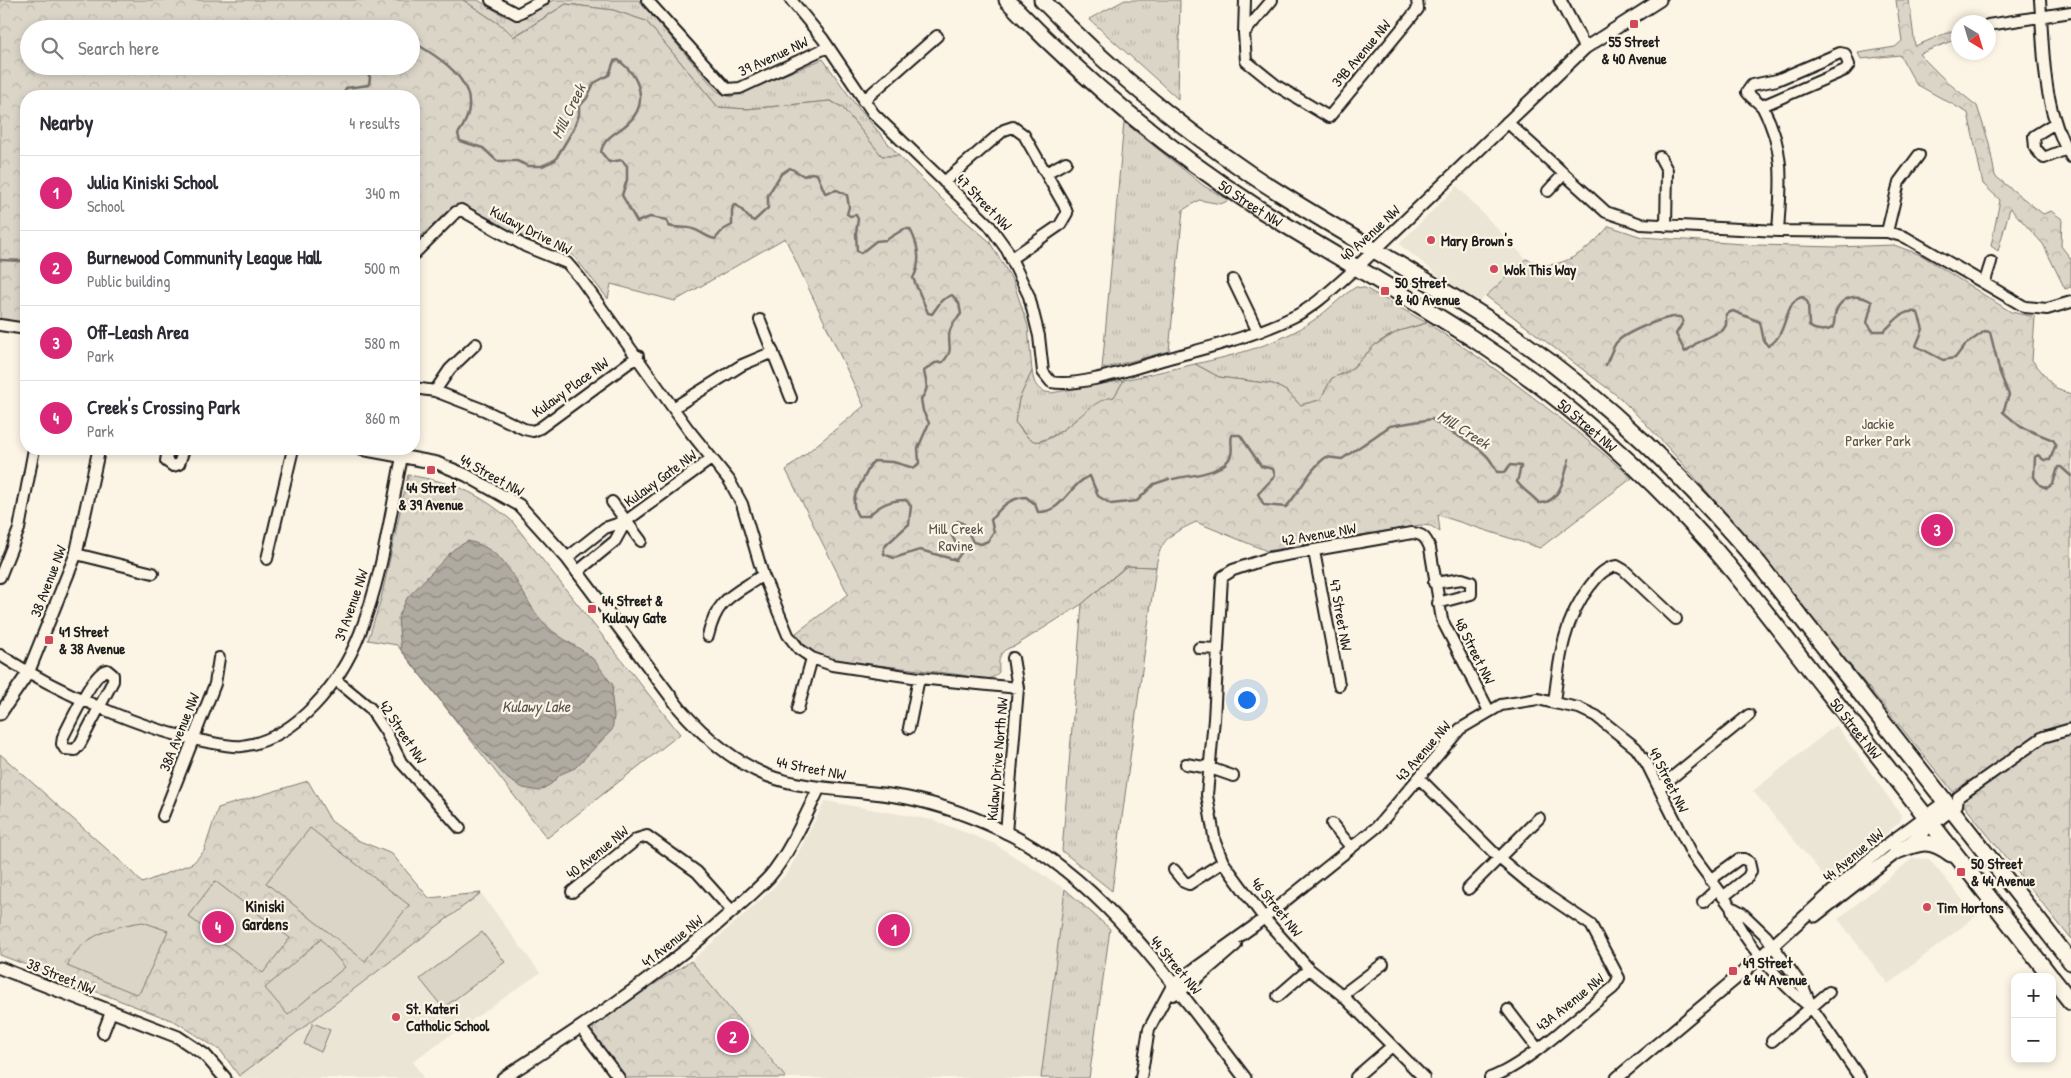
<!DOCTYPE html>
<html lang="en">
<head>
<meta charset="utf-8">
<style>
  body { margin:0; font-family:"Patrick Hand",sans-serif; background:#f7f7f7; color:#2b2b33 }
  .controls { position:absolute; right:15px; bottom:15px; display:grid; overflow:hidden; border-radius:10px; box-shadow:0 2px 8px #0003 }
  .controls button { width:45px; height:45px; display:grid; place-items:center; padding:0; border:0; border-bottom:1px solid #e1e1e2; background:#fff; color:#2b2b33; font:25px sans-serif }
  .compass { position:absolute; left:1951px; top:15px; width:45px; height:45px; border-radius:50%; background:#fff; box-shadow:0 2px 8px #0003; rotate:142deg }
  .you { position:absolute; left:1246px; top:699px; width:18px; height:18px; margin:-12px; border:4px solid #fff; border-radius:50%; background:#1a73e8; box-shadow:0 0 0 8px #1a73e833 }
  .badge { display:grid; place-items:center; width:32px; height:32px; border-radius:50%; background:#db2777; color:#fff; font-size:16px; font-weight:700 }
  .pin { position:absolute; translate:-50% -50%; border:2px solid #fff; box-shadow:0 1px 5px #0006 }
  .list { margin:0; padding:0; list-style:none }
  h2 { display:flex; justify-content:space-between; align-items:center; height:65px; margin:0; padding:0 20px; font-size:21px }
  h2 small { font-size:16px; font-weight:400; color:#7c7c81 }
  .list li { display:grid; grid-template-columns:32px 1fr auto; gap:15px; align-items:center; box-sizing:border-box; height:75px; padding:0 20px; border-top:1px solid #e1e1e2 }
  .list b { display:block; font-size:19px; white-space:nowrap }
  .list p { margin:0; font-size:16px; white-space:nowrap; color:#7c7c81 }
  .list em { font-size:16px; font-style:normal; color:#7c7c81 }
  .icon { flex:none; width:28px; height:28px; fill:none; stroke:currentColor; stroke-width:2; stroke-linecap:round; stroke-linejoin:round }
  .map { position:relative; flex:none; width:2071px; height:1078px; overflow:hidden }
  .search { position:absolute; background:#fff; box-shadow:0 2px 8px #0003; left:20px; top:20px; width:400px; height:55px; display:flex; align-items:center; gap:12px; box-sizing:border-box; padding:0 18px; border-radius:28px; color:#7c7c81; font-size:19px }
  .panel { position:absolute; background:#fff; box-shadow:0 2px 8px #0003; left:20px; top:90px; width:400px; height:365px; border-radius:20px }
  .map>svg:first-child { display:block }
</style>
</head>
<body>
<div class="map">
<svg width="2071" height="1078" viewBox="0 0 2071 1078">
  <defs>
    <pattern id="grass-tufts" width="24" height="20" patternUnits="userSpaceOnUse" patternTransform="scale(1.25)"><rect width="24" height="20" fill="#dbd5c8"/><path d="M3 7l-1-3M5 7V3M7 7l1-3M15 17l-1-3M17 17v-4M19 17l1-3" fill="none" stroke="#bbb6ab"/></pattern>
    <pattern id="forest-crowns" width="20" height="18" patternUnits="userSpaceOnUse" patternTransform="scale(1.25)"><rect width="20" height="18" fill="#dbd5c8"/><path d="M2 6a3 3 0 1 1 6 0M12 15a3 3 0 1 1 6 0" fill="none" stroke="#bbb6ab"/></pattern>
    <pattern id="water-waves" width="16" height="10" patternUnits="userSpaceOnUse" patternTransform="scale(1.25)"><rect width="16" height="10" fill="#b0aba1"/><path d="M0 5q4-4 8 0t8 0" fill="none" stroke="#8e8a82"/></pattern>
  </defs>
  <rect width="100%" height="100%" fill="#fcf5e5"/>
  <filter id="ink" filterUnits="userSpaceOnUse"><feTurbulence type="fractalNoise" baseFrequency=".02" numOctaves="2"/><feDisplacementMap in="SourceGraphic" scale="10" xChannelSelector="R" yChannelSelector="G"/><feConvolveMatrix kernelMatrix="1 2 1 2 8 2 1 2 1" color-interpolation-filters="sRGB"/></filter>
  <g filter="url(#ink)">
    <path fill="#ebe5d6" d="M1457,186L1526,259L1476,305L1399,244Z
      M1836,725L1902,816L1900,822L1829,882L1753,791Z
      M825,801L933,820L995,844L1065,889L1041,1078H786L691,961L763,898L788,872Z
      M1913,858L1929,859L1976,916L1888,984L1838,919Z
      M481,893L540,973L413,1061L423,1078H240L239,1076Z"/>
    <path fill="url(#grass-tufts)" stroke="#7c7872" d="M463,0H478L504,16L521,19L553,0H639L717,91L730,97L823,59L855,104L899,156H882L842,107L830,101L747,109L718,107L646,21L613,10L566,4L513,37L505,28Z
      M1125,0H1180L1178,99L1089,19Z
      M1124,122L1204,186L1229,200L1221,204L1199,200L1183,210L1169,351L1102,369Z
      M1356,287L1365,288L1427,323C1408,328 1389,333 1374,346C1356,362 1356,369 1332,378L1320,400L1300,405L1288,392L1273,384L1219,377L1195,364C1236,355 1279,344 1314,320C1329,310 1341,296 1356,287Z
      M1032,371C1034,385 1037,391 1051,393L1124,380L1114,397C1085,404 1067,436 1035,442L1029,439L1015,422L1019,399Z
      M1127,566L1156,567L1112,891L1062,851L1082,604Z
      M1065,889L1110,929L1089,1078H1041Z"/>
    <path fill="url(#forest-crowns)" stroke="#7c7872" fill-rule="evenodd" d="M0,0H463L505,28L514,37L566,4L613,10L646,21L718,107L747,109L830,101L842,107L882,156H899L955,212L989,241L1013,281L1028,326L1032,371L1019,399L1015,422C1020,428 1026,439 1034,441C1054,446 1086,406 1103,400C1106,398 1110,398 1114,397L1124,380L1195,364L1219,377L1273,384L1288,392L1300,405L1320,400L1332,378L1350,371L1375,345L1399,331L1427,323C1502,371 1565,420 1632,478L1540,548L1438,515L1440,532L1431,526L1421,525L1267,551L1196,522C1171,534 1160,538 1156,567L1126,566L1082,604L1015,646C1000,650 998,656 999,672C989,684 976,678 962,675L818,658L810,653L796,633L848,594L786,470L864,406L785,238L675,301L611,284L608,299L573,255L555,246L514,233L486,217L458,205L452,207L414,243V96H26V322L0,320ZM29,29H411V66H29Z
      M1896,0H1909L1915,46L1954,30V40L1919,54L1946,81L1977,106L1989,143L1995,176L2043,214L2051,211L2062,219L2061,246L2071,259V287L2065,289L2043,244L2010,208L1998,251L1991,246L2000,200L1983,184L1968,113L1916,84L1900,55L1861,59L1858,53L1895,47L1902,41Z
      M1609,226L1642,237L1757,245L1837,247L1894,245L1921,255L2011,312L2035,317L2032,360L2056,389L2071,394V939C1985,831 1898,723 1810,616C1749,542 1688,464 1619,397L1486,296L1526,259C1532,261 1539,264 1545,265C1571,265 1594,244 1609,226Z
      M408,475C454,483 474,490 511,520L680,734L547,838L397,645L368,640L381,599Z
      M0,754L127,867L142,883L193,863L204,851L218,808L308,781L331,821L357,840L392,854L429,898L481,893L239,1076L221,1051L176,1022L0,955Z
      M691,961L786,1078H627L593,1034V1023Z"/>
    <path fill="#dbd5c8" stroke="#7c7872" d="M310,828L409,905L365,961L266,883Z
      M215,881L290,938L263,973L188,916Z
      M143,922L168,931L140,992L136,994L67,966C80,937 112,926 143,922Z
      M482,932L505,962L443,1008L420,979Z
      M321,939L345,967L288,1015L265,988Z
      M313,1023L330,1030L321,1052L304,1044Z"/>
    <path fill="url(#water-waves)" stroke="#75726c" d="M468,541C514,551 518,598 547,626C561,640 581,647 594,660C601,668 606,677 613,685L612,698L614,717L612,730L575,768L561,774L551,784L539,791L523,788L508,779L468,735L401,650L398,618L407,598L454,549Z"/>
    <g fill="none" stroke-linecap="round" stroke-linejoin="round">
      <path stroke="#75726c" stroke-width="2.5" d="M411,41C447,61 490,90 458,134L460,141L483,148L497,161H517L528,166H542L555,160L573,130L579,115V107L587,98L594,83L609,75L614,61L618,60C640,76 650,104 627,124C617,133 604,137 601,152L609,162L622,160L627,166V180L622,195L637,222L650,217L667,220L669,226C677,229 686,226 693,229C702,232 706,237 715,239L723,230L732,225V210L734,204C743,208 745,217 754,221L768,208V195L781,174L790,168L804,176L811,173L817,174L825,193L837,190L847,195L849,207L847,214L850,216L856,215L858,219L856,233L857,251L861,253L876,241L886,240L904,229H910C919,246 922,262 913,278L928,313L932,314L942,300L952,295L959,303L961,314C956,320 949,327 949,336C949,349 953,350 943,362L935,363L924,371C926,384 930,387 921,399L923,411L929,423L918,448L919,463L914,468L893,462L874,461L870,465C864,483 846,497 858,516H868C880,505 889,500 906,500L911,506L909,524L884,547V554L894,558L920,550L956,560L961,553L952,536L951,527L958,521L964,524L973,542L981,544L988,541L994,532L991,520C1001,507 1009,498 1026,497L1035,504L1038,512C1063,513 1070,483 1090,476L1098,496L1111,504L1137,501L1154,484L1169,479
        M171,96H172
        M212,96H215
        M343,96L346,88L369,85L370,77L363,66
        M0,260L26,261
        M1606,365C1609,358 1612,349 1616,343C1624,333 1672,312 1682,318L1683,322L1676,334L1685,352L1698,342L1723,330L1726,325V314L1733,311L1760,322L1764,341L1768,346C1789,336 1783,299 1803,297L1808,303L1809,326C1815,331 1828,332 1833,327C1835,322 1834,316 1836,311C1843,294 1859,294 1872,302L1867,323L1873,331H1884C1894,323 1903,307 1918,313L1923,329L1916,346L1943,360L1955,358L1965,345L1985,331L1990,332L2000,373L2009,395L2003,412L2021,427L2053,440L2056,444L2050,460H2044L2038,455L2035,457L2034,477L2040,485L2047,488L2053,484L2058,467H2061L2071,476
        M1173,479C1189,475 1225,474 1231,455C1233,448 1230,442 1232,435H1240L1261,466L1273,469L1275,476L1258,494L1264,505L1286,507C1301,491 1309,469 1326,457L1342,459L1390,426L1432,419C1448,434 1471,439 1486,455C1490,459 1494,466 1497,472H1505L1510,465L1521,466L1517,482C1524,491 1532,495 1539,503C1560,504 1565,476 1569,459"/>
      <g stroke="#1c1c1c" stroke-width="14">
        <path id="minor" d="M491,0L517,14L543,0
          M647,0L727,89L740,88L828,47
          M791,0L823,39L873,113L989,225L1007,250L1029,296L1039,336L1043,372L1051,382C1080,388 1136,367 1166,359C1209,347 1253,337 1293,317C1316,306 1336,285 1356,268
          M1245,0L1244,33L1246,61L1277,86L1329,117L1418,9L1417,0
          M2040,0C2044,54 2042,108 2071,157
          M1988,25L2071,12
          M1244,33L1272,0
          M863,101L937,36
          M1762,106L1845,70L1849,65L1845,54L1840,53L1777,80L1752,85L1747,92C1752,99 1760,103 1763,108C1786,151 1781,185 1778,231
          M1507,122L1606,212L1641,224L1778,231L1887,232L1905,237L2025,307L2047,309L2071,302
          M2055,123L2034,136L2035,148L2044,158L2067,149
          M1660,157L1667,170L1666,226
          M1046,173L1066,162
          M944,182L1004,130L1013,127L1024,135L1064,205L1067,213L1060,225L1012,258
          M1548,191L1564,174
          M1887,232L1899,182L1919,155
          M414,254L456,212L461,210L525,246L567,263L580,278L688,429L729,480L742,504L763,575L788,635L799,649L812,658L832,665L919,678L1018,688
          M1233,280L1258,332
          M1985,281L1991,262
          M760,320L791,398
          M0,325L26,329
          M414,388L435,391L484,410L524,429L533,431L540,428L638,356
          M435,391L450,369L476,344
          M673,408L742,365L773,352
          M168,449L166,461L173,466L179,464L184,449
          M612,502L641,541
          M1314,551L1339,685
          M76,554L153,573
          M567,558L605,528L626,521L711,459
          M267,559L293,449
          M577,572L615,541L626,521
          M0,577L19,529L34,449
          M1434,583L1462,579L1471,582V594L1438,603
          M708,636C717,598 732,596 763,575
          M1199,648L1218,649
          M0,655C58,692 141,730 208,742C218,744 231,747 242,746C297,739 341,682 360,633C382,578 390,515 402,457
          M107,670L113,675V681L80,744L75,750L65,749L62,744L63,737C70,724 93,672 107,670Z
          M336,680L370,708L386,732L401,762L460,828
          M1554,703L1579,708L1596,716L1636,748L1647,764L1692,854L1731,907L1742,913L1766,936L1804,989L1812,1008L1860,1078
          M798,709L812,658
          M909,728L919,678
          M1186,764L1210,768L1233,776
          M1419,778L1499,858L1529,883L1591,925L1619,978L1613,988C1580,1014 1528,1064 1490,1078
          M1659,788L1749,715
          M1951,810L1957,805L1958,797L2043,737L2071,729
          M163,816L215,684L219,658
          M1332,824L1351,847
          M1006,833L1018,688L1013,658
          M1174,870L1184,882L1189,884L1223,862
          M1710,880L1739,859H1744L1749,862L1751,871L1748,877L1723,897
          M1468,889L1539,818
          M572,892L637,839L647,836L697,872L732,911
          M1703,902L1717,889
          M1731,907C1737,935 1788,992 1812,1008
          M1173,995L1191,984L1236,945
          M1342,995L1383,964
          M1278,996L1309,969
          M1508,1010L1537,1048
          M581,1028L619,1078
          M103,1033L111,1012
          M1772,1041L1829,992
          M1356,1077L1392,1046
          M1141,1078L1149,1029L1173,984L1254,926L1377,827L1460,729L1501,705L1538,699L1554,703C1559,661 1563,620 1590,586C1598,576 1604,568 1617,566L1624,570L1676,619
          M1424,1078L1342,995L1309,969L1264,918L1223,862L1215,842L1207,795L1214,719L1222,577L1233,570L1269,558L1412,533C1423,534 1426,538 1430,548L1442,620L1489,711"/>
      </g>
      <g stroke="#1c1c1c" stroke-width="15">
        <path id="tertiary" d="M1560,0L1585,48
          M1356,268L1585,48L1660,0
          M361,449L437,463L466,475L519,505L567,558L680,709C703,735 733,761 766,775C804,790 850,789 889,795C927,800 967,814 1001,830C1103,877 1178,991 1245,1078
          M0,714L28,673L76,554L99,449
          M1815,916L1951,810
          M0,968L178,1037L205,1055L225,1078
          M503,1078C576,1031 647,984 713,928C731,912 752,895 769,877C789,854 806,815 819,788
          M1617,1078L1747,969L1836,888L1883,848L1945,802"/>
      </g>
      <g stroke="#1c1c1c" stroke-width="19">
        <g id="primary">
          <path id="s1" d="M1007,0C1083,79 1166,149 1258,208C1364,275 1478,332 1574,413C1622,453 1668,497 1710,544C1751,591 1788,642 1827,691C1902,786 1977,881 2051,977"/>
          <path d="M1042,0C1105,65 1175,123 1250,174C1337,232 1431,279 1517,338C1609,402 1686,479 1759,564L2071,962"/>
          <path d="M1897,851C1920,842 1929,838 1951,854"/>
          <path d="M2052,978L2071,1002"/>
        </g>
      </g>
      <use href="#minor" stroke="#fcf5e5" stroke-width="10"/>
      <use href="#tertiary" stroke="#fcf5e5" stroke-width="11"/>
      <use href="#primary" stroke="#fcf5e5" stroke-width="15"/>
    </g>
  </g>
  <g fill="#d1495b" stroke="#fcf5e5" stroke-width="2">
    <rect x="1629" y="19" width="10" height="10" rx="2.5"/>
    <circle cx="1431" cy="240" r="5"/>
    <circle cx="1494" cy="269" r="5"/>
    <rect x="1380" y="286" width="10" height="10" rx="2.5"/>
    <rect x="426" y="465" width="10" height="10" rx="2.5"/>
    <rect x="587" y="604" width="10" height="10" rx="2.5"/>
    <rect x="44" y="635" width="10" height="10" rx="2.5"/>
    <rect x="1956" y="867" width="10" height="10" rx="2.5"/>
    <circle cx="1927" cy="907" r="5"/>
    <rect x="1728" y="966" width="10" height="10" rx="2.5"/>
    <circle cx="396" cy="1017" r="5"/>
  </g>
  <g text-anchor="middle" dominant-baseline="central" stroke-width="4.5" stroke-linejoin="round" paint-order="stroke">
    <g font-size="15" font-weight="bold" fill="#1c1c1c" stroke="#fcf5e5" text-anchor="start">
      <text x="1634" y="41" text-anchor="middle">55 Street<tspan x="1634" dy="17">&amp; 40 Avenue</tspan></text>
      <text x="1441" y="240">Mary Brown's</text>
      <text x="1504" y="269">Wok This Way</text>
      <text x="1395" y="282">50 Street<tspan x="1395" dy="17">&amp; 40 Avenue</tspan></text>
      <text x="431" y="487" text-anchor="middle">44 Street<tspan x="431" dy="17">&amp; 39 Avenue</tspan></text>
      <text x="602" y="600">44 Street &amp;<tspan x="602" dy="17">Kulawy Gate</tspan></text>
      <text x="59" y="631">41 Street<tspan x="59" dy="17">&amp; 38 Avenue</tspan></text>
      <text x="1971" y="863">50 Street<tspan x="1971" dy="17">&amp; 44 Avenue</tspan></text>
      <text x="1937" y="907">Tim Hortons</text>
      <text x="1743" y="962">49 Street<tspan x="1743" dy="17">&amp; 44 Avenue</tspan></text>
      <text x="406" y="1008">St. Kateri<tspan x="406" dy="17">Catholic School</tspan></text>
    </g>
    <g font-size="15" fill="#1c1c1c" stroke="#fcf5e5">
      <text transform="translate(1361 53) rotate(-50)">39B Avenue NW</text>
      <text transform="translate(773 56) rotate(-25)">39 Avenue NW</text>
      <text transform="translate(984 202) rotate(46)">47 Street NW</text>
      <text stroke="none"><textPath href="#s1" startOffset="318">50 Street NW</textPath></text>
      <text transform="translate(531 230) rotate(27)">Kulawy Drive NW</text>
      <text transform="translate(1370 233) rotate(-43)">40 Avenue NW</text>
      <text transform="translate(570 387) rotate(-36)">Kulawy Place NW</text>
      <text stroke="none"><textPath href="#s1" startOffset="722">50 Street NW</textPath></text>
      <text transform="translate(492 475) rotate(29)">44 Street NW</text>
      <text transform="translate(660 478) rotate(-36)">Kulawy Gate NW</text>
      <text transform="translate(1319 534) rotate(-10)">42 Avenue NW</text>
      <text transform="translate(48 581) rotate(-69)">38 Avenue NW</text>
      <text transform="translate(351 605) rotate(-71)">39 Avenue NW</text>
      <text transform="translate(1341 615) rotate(80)">47 Street NW</text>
      <text transform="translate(1475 651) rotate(63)">48 Street NW</text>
      <text stroke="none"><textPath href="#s1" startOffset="1128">50 Street NW</textPath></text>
      <text transform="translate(179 732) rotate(-68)">38A Avenue NW</text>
      <text transform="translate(403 732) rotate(56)">42 Street NW</text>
      <text transform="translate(1423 751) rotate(-49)">43 Avenue NW</text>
      <text transform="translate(997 759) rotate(-85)">Kulawy Drive North NW</text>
      <text transform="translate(811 768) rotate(11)">44 Street NW</text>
      <text transform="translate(1669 780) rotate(63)">49 Street NW</text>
      <text transform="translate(597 852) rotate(-39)">40 Avenue NW</text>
      <text transform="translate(1853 855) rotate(-40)">44 Avenue NW</text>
      <text transform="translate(1277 907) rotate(51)">46 Street NW</text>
      <text transform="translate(672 941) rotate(-39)">41 Avenue NW</text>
      <text transform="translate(1176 965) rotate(50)">44 Street NW</text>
      <text transform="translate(61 976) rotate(22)">38 Street NW</text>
      <text transform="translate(1570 1002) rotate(-39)">43A Avenue NW</text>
    </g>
    <g font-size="15" fill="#555450" stroke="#fcf5e5">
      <text x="1878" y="423">Jackie<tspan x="1878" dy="17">Parker Park</tspan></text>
      <text x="956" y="528">Mill Creek<tspan x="956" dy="17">Ravine</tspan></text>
    </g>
    <g font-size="16" font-style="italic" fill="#575551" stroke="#fcf5e5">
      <text transform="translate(568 111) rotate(-64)">Mill Creek</text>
      <text transform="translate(1464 429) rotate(32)">Mill Creek</text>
      <text x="536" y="706">Kulawy Lake</text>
    </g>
    <g font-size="16" font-weight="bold" fill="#1c1c1c" stroke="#fcf5e5">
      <text x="265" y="906">Kiniski<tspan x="265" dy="18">Gardens</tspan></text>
    </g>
  </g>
</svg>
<div class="controls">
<button>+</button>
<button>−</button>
</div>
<svg class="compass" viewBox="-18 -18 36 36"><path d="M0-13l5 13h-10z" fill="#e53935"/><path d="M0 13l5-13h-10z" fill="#7c7c81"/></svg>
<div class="you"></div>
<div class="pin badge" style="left:894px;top:930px">1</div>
<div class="pin badge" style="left:733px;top:1037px">2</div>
<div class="pin badge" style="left:1937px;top:530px">3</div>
<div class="pin badge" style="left:218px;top:927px">4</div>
<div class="search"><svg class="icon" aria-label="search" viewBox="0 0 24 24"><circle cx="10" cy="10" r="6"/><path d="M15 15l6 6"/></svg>Search here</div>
<section class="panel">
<h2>Nearby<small>4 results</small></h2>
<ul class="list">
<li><span class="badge">1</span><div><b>Julia Kiniski School</b><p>School</p></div><em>340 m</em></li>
<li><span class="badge">2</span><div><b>Burnewood Community League Hall</b><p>Public building</p></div><em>500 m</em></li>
<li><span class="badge">3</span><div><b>Off-Leash Area</b><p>Park</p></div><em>580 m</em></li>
<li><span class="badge">4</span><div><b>Creek's Crossing Park</b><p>Park</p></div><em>860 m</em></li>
</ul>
</section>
</div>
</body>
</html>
